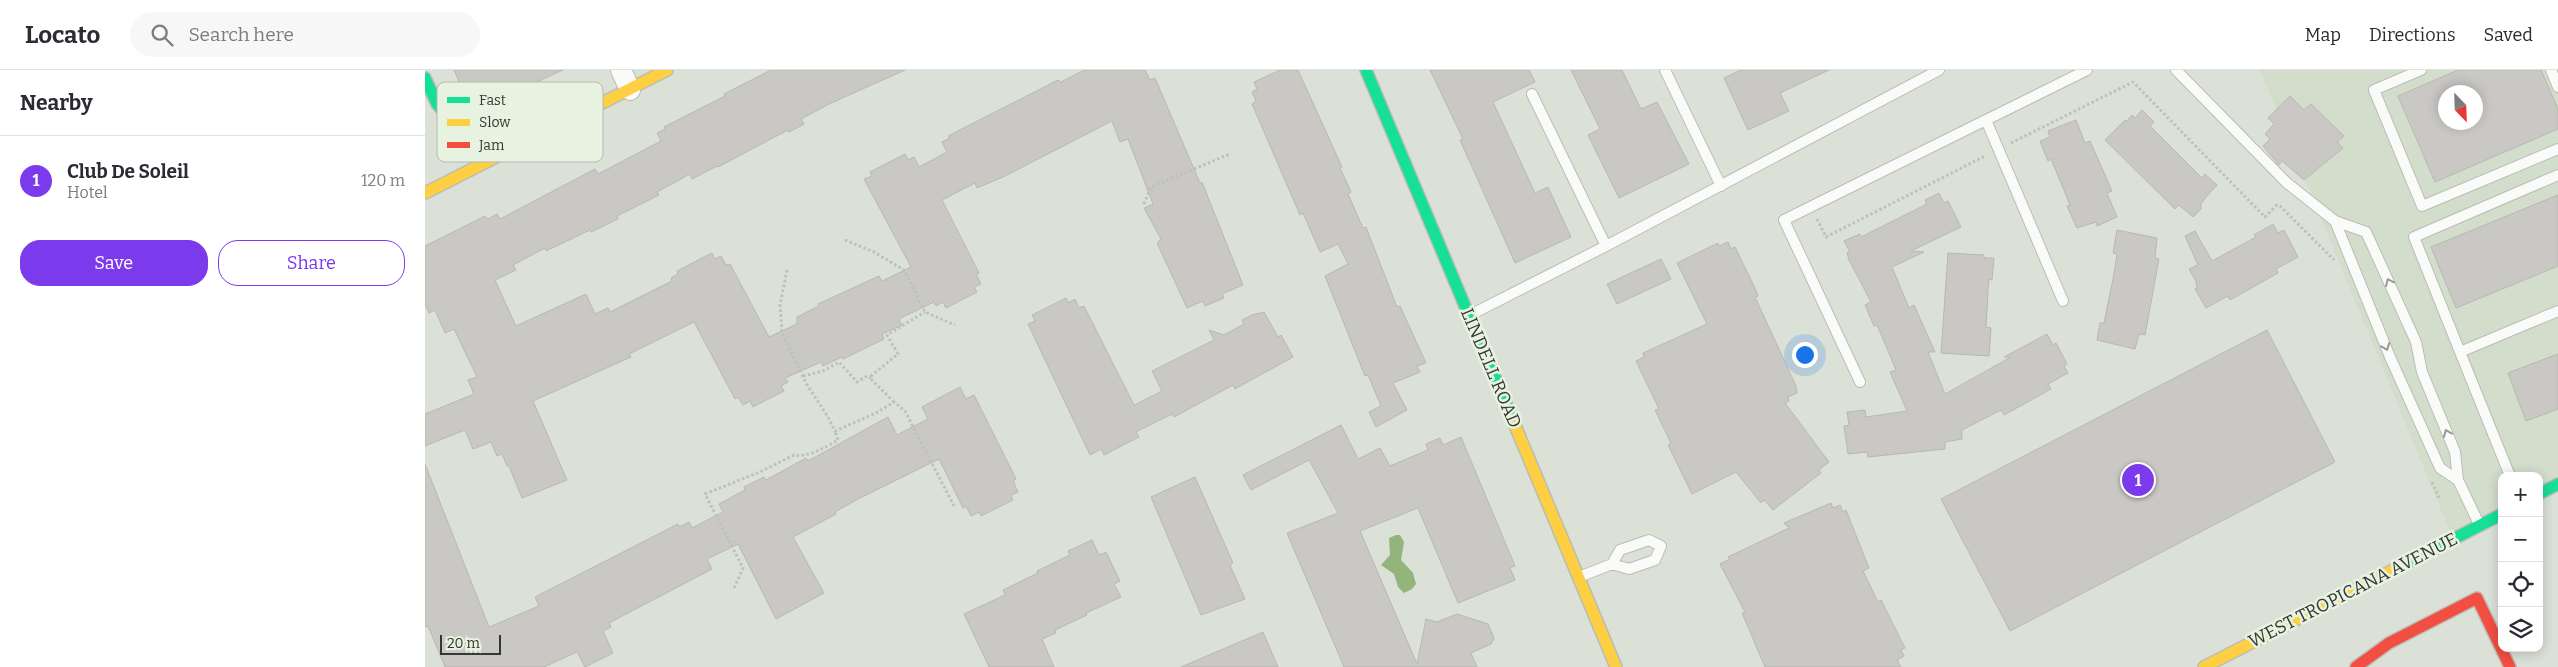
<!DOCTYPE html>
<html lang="en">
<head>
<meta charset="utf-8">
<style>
  body { margin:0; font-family:Bitter,serif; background:#f7f7f7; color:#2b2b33 }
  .controls { position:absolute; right:15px; bottom:15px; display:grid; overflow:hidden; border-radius:10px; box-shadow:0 2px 12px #0003 }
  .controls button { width:45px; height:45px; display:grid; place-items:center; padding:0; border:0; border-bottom:1px solid #e1e1e2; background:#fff; color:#2b2b33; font:25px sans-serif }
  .compass { position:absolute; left:2013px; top:15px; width:45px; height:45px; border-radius:50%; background:#fff; box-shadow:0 2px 12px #0003; rotate:157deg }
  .scale { position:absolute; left:15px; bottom:12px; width:61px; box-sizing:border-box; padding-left:5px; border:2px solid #343832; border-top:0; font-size:14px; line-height:18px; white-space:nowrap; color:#343832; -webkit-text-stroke:4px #e8f2e1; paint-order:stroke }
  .you { position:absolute; left:1379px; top:284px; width:18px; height:18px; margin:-12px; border:4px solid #fff; border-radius:50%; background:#1a73e8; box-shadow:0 0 0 8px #1a73e833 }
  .badge { display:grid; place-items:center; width:32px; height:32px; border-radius:50%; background:#7c3aed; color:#fff; font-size:16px; font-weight:700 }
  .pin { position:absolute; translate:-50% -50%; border:2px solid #fff; box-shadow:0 1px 5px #0006 }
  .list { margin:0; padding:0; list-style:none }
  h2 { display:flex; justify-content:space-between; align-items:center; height:65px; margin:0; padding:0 20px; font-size:21px }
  h2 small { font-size:16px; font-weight:400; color:#7c7c81 }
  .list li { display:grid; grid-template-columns:32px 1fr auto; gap:15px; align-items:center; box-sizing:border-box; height:90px; padding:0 20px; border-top:1px solid #e1e1e2 }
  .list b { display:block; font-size:19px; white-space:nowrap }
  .list p { margin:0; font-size:16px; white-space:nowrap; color:#7c7c81 }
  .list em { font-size:16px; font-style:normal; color:#7c7c81 }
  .actions { display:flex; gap:10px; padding:15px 20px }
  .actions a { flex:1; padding:11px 0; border:1px solid #7c3aed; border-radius:20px; text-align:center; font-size:18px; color:#7c3aed }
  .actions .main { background:#7c3aed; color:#fff }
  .icon { flex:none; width:28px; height:28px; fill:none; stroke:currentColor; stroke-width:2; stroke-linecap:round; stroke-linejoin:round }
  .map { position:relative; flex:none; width:2133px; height:597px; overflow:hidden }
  header { display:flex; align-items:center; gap:30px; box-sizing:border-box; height:70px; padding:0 25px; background:#fff; border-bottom:1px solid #e1e1e2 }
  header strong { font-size:24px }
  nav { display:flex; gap:28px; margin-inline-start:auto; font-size:18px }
  .search { width:350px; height:45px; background:#f7f7f7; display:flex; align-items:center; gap:12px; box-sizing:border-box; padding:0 18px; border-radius:28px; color:#7c7c81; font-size:19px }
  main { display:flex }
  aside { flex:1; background:#fff }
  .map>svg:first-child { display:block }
</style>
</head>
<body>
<header>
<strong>Locato</strong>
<div class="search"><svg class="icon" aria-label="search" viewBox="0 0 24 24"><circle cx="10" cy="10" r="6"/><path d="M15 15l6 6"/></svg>Search here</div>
<nav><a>Map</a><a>Directions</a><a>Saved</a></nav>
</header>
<main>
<aside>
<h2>Nearby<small></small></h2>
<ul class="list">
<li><span class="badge">1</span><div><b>Club De Soleil</b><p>Hotel</p></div><em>120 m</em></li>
</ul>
<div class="actions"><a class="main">Save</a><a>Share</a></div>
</aside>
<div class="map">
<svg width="2133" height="597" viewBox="0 0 2133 597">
  <rect width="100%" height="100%" fill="#dce1d8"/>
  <path fill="#d3ddcc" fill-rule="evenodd" d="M1835,0H2133V414L2114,424V406H2077V444L2028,469ZM2020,22H2050V52H2020Z"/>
  <path fill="#93b47a" d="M971,465H975L979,472L976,490L988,503L991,514L987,519L979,523L973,517L969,504L956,495L965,485L964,468Z"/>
  <path fill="#cac8c4" stroke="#b8b7b4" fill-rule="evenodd" d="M29,0H138L96,19L98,23L48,44Z
    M346,0H480L404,34L376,49L379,54L364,62L363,60L293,97L292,96L267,109L265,104L232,122L234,125L192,146L193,149L166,162L165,160L121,181L120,178L88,195L91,200L70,210L91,256L161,224L170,244L183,238L185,242L247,211L246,208L253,204L252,201L287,183L290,189L296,186L301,195L305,194L344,267L372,254V247L394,236L393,234L454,206L457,211L486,197L439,109L447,106L445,102L480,84L483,90L489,87L494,97L522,82L517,72L525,68L523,66L633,10L636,12L659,0H720L725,10L730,8L775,113L777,112L818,215L797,224L799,228L780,236L778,231L762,238L732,173L736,169L719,138L728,134L703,69L695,72L687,51L578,107L552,118L550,113L517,130L554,203L551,204L556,214L549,217L552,222L521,238L518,232L511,236L509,232L474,249L477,255L457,264L459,269L418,289L417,287L398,296L396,292L360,308L363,312L356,316L359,321L328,337L325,331L318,335L313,327L310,329L269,252L204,284L206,287L108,331L142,410L97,428L84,396H82L77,384L72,386L66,372L48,379L40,360L0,376V344L49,324L43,310L52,307L29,259L20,263L10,240L4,243L0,234V176L60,146L63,149L72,144L75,149L170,99L173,104L236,71L232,63L240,59L239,57L300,26L299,24Z
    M855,0H873L917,97L915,98L926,122L923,124L938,158L941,157L972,237L975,236L1001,293L992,296L995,302L968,313L982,340L951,357L944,342L956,336L943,305L940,306L900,206L923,194L913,174L895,182L878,143L875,145L827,34L831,31L827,22L832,19L829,12Z
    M1005,0H1104L1110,12L1068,32L1110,123L1123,117L1146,167L1090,193L1035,70L1038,69Z
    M1146,0H1197L1216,39L1232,32L1264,94L1194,128L1163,65L1175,59Z
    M1316,0H1404L1355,23L1364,41L1323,60L1299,8Z
    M2033,0H2116L2133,39V59L2010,112L1973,26ZM2020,22H2050V52H2020Z
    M1865,26L1879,40L1886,34L1919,66L1912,72L1918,78L1879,110L1857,91L1854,95L1838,76L1845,69L1840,64L1849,54L1843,48Z
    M1717,40L1729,52L1725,56L1777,108L1780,104L1792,115L1781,127L1776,134V139L1768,147L1754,135L1750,139L1680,70L1700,50L1702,51L1707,45L1710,48Z
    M1651,50L1660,73L1665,71L1687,121L1682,123L1692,147L1672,156L1671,152L1652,158L1642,136L1645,135L1641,125L1626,89L1623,91L1615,71L1625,67L1623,61Z
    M1514,123L1519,133L1523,131L1536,157L1486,181L1499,182L1467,197L1484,238L1489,235L1510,282H1503L1520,324L1586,287H1579L1622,264L1628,275L1631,273L1642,294L1639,296L1643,303L1623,314L1626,319L1579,345L1576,340L1537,360V369L1520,372V379L1443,387L1442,382L1423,384L1419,356L1424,355L1422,342L1440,340L1441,347L1482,341L1465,302L1471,300L1452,255L1449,256L1440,235L1446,232L1424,190L1422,183L1425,182L1419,171L1435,164L1436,167L1502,134L1500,130Z
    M2133,125V196L2031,238L2006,177Z
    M1848,154L1853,163L1859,160L1873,187L1851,199L1853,203L1805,230L1803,226L1781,238L1770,219L1772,218L1771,211L1764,199L1773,195L1760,166L1770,161L1787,191L1831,167L1829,165Z
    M1692,160L1732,168L1730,188L1734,189L1720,265L1714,264L1710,279L1672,270L1675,253H1679L1688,209L1692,184L1688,183Z
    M1303,172L1306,179L1310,177L1329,216L1333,226L1330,227L1371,316L1372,323L1363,327L1364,331L1360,333L1404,392L1394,400L1396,403L1348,440L1339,430L1336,433L1311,402L1267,424L1243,375L1246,373L1230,340L1234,339L1211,291L1219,287L1218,283L1282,254L1252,193L1293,173L1294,176Z
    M1523,183L1559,185V188H1569L1567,210L1564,209L1563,220L1561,257L1566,258L1564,286L1516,283Z
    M1236,189L1246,209L1192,234L1182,214Z
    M641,228L643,233L650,229L654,238L659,236L709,335L737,321L727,301L789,270L784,260L799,265L819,254L817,250L827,245L839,242L853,267L856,265L868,287L810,319L808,315L749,347L747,344L711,362L714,367L679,385L676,379L665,385L603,254L610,251L607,245Z
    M1842,260L1910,392L1585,561L1516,429Z
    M2133,284V339L2101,351L2083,303Z
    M535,317L541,329L549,325L591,409L588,411L593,422L586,425L588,430L556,446L554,442L546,446L541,436L538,438L514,389L431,430L410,442L411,444L368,467L399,523L351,549L313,474L282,489L287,499L184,553L186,557L178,561L188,583L160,597L152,582L119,597H20L3,556L0,557V394L64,557L114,536L110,527L253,454L254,457L264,452L267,458L298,442L294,434L320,420L319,417L339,407L341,410L381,388L383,391L463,347L472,365L503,349L497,337Z
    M916,355L933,389L955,378L965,396L1003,380L1001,374L1015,368L1018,375L1036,367L1090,496L1085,498L1090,510L1033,533L993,438L935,461L992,594L1001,549L1012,552L1032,544L1063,554L1069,568L1066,574L1046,583L1052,597H919L862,463L913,443L884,390L826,420L818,405Z
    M770,407L808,493L805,495L820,529L776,545L726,427Z
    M1406,433L1408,438L1415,435L1418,442L1421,440L1444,498L1438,501L1453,532L1456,530L1480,578L1476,580L1479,586L1472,590L1476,597H1340L1317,543L1320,542L1295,494L1305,489L1303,487L1364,458L1359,453Z
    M667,470L674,485L681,482L695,511L689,514L696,527L661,543L662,545L630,560L631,563L617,569L629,597H564L539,544L580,525L578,520L613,503L612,501L645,485L643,481Z
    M838,562L853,597H756Z"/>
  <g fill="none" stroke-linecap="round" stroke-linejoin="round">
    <g stroke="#b9bdb6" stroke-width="12">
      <path id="lane" d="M1240,0L1296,116
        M1751,0L1862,113L1910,151L1941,162L1991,272L1997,302L2030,382L2033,410L2054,454
        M1996,0L1949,20L1997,136L2133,79
        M2126,0L2133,17
        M1107,24L1181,176
        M1561,50L1638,231
        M1910,151L1965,287L2015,398L2033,410
        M1045,245L1181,176L1514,0
        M2035,282L1989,167L2133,105
        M1435,312L1359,150L1662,0
        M2085,406L2035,282L2133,241
        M1154,507L1187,494L1195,480L1224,470L1236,476L1230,490L1204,499L1187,494"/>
    </g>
    <g stroke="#b9bdb6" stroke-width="22">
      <path id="street" d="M196,0L205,20"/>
    </g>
    <g stroke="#b9bdb6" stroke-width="14">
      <path id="fast" d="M941,0L1089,353
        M0,8L12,34L61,91
        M2114,424L2133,414
        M1978,495L2077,444"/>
    </g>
    <g stroke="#b9bdb6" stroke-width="14">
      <path id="slow" d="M0,123L242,0
        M1089,353L1191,597
        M1779,597L1978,495"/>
    </g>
    <g stroke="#b9bdb6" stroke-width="14">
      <path id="jam" d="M1931,597L1964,573L2052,528L2085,597"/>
    </g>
    <path stroke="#bec0bd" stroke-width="3" stroke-dasharray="2.5 2.5" stroke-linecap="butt" d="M1586,73L1708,12L1840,147L1852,135L1855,136L1909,190
      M719,134L726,117L805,84
      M1392,149L1401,167L1560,86
      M420,170L449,182L479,200L500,242L530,255
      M362,200L355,235L357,263L381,313L403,347L410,361L451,343L469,332L480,341L530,438
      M378,306L398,301L414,292L432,312L442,306L446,308
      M469,332L447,310L446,306L473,284L462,265L500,242
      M2007,412L2014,428
      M309,518L318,498L280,424L337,401L369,385C382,388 401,377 413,370L410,361"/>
    <use href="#lane" stroke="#fafaf9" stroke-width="10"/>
    <use href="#street" stroke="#fafaf9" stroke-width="20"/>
    <use href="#fast" stroke="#16e098" stroke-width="11"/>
    <use href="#slow" stroke="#ffcf43" stroke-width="11"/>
    <use href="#jam" stroke="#f24e42" stroke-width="11"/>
  </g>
  <defs><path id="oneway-chevron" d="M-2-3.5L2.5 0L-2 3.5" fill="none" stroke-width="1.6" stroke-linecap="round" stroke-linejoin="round" transform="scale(1.25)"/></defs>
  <g stroke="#979996">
    <use href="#oneway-chevron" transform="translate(1964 212) rotate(-115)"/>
    <use href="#oneway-chevron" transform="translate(1961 277) rotate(69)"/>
    <use href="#oneway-chevron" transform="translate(2022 363) rotate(-112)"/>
  </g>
  <g text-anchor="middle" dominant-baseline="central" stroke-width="5" stroke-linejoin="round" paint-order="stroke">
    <g font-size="18" fill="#343832" stroke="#e8f2e1">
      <text transform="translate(1066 298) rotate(67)">LINDELL ROAD</text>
      <text transform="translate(1928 520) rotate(-27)">WEST TROPICANA AVENUE</text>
    </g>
  </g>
  <rect x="12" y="12" width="166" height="80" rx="8" fill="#e8f2e1" stroke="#b2baac" stroke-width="1"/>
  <rect x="22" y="27" width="23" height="6" fill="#16e098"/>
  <rect x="22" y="49" width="23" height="7" fill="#ffcf43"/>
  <rect x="22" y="72" width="23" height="6" fill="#f24e42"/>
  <g font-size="14" fill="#343832">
    <text x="54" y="35">Fast</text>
    <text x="54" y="57">Slow</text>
    <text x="54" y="80">Jam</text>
  </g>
</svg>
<div class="controls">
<button>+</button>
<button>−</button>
<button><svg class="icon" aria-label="locate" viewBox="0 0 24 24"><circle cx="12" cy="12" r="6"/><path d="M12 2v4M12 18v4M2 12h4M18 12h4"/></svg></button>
<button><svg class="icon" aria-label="layers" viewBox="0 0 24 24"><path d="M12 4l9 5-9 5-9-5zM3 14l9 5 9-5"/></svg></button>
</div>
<svg class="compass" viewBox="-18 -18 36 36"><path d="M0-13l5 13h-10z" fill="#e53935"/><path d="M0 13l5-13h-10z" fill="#7c7c81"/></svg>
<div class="scale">20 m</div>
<div class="you"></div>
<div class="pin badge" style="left:1713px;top:410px">1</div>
</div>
</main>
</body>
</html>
